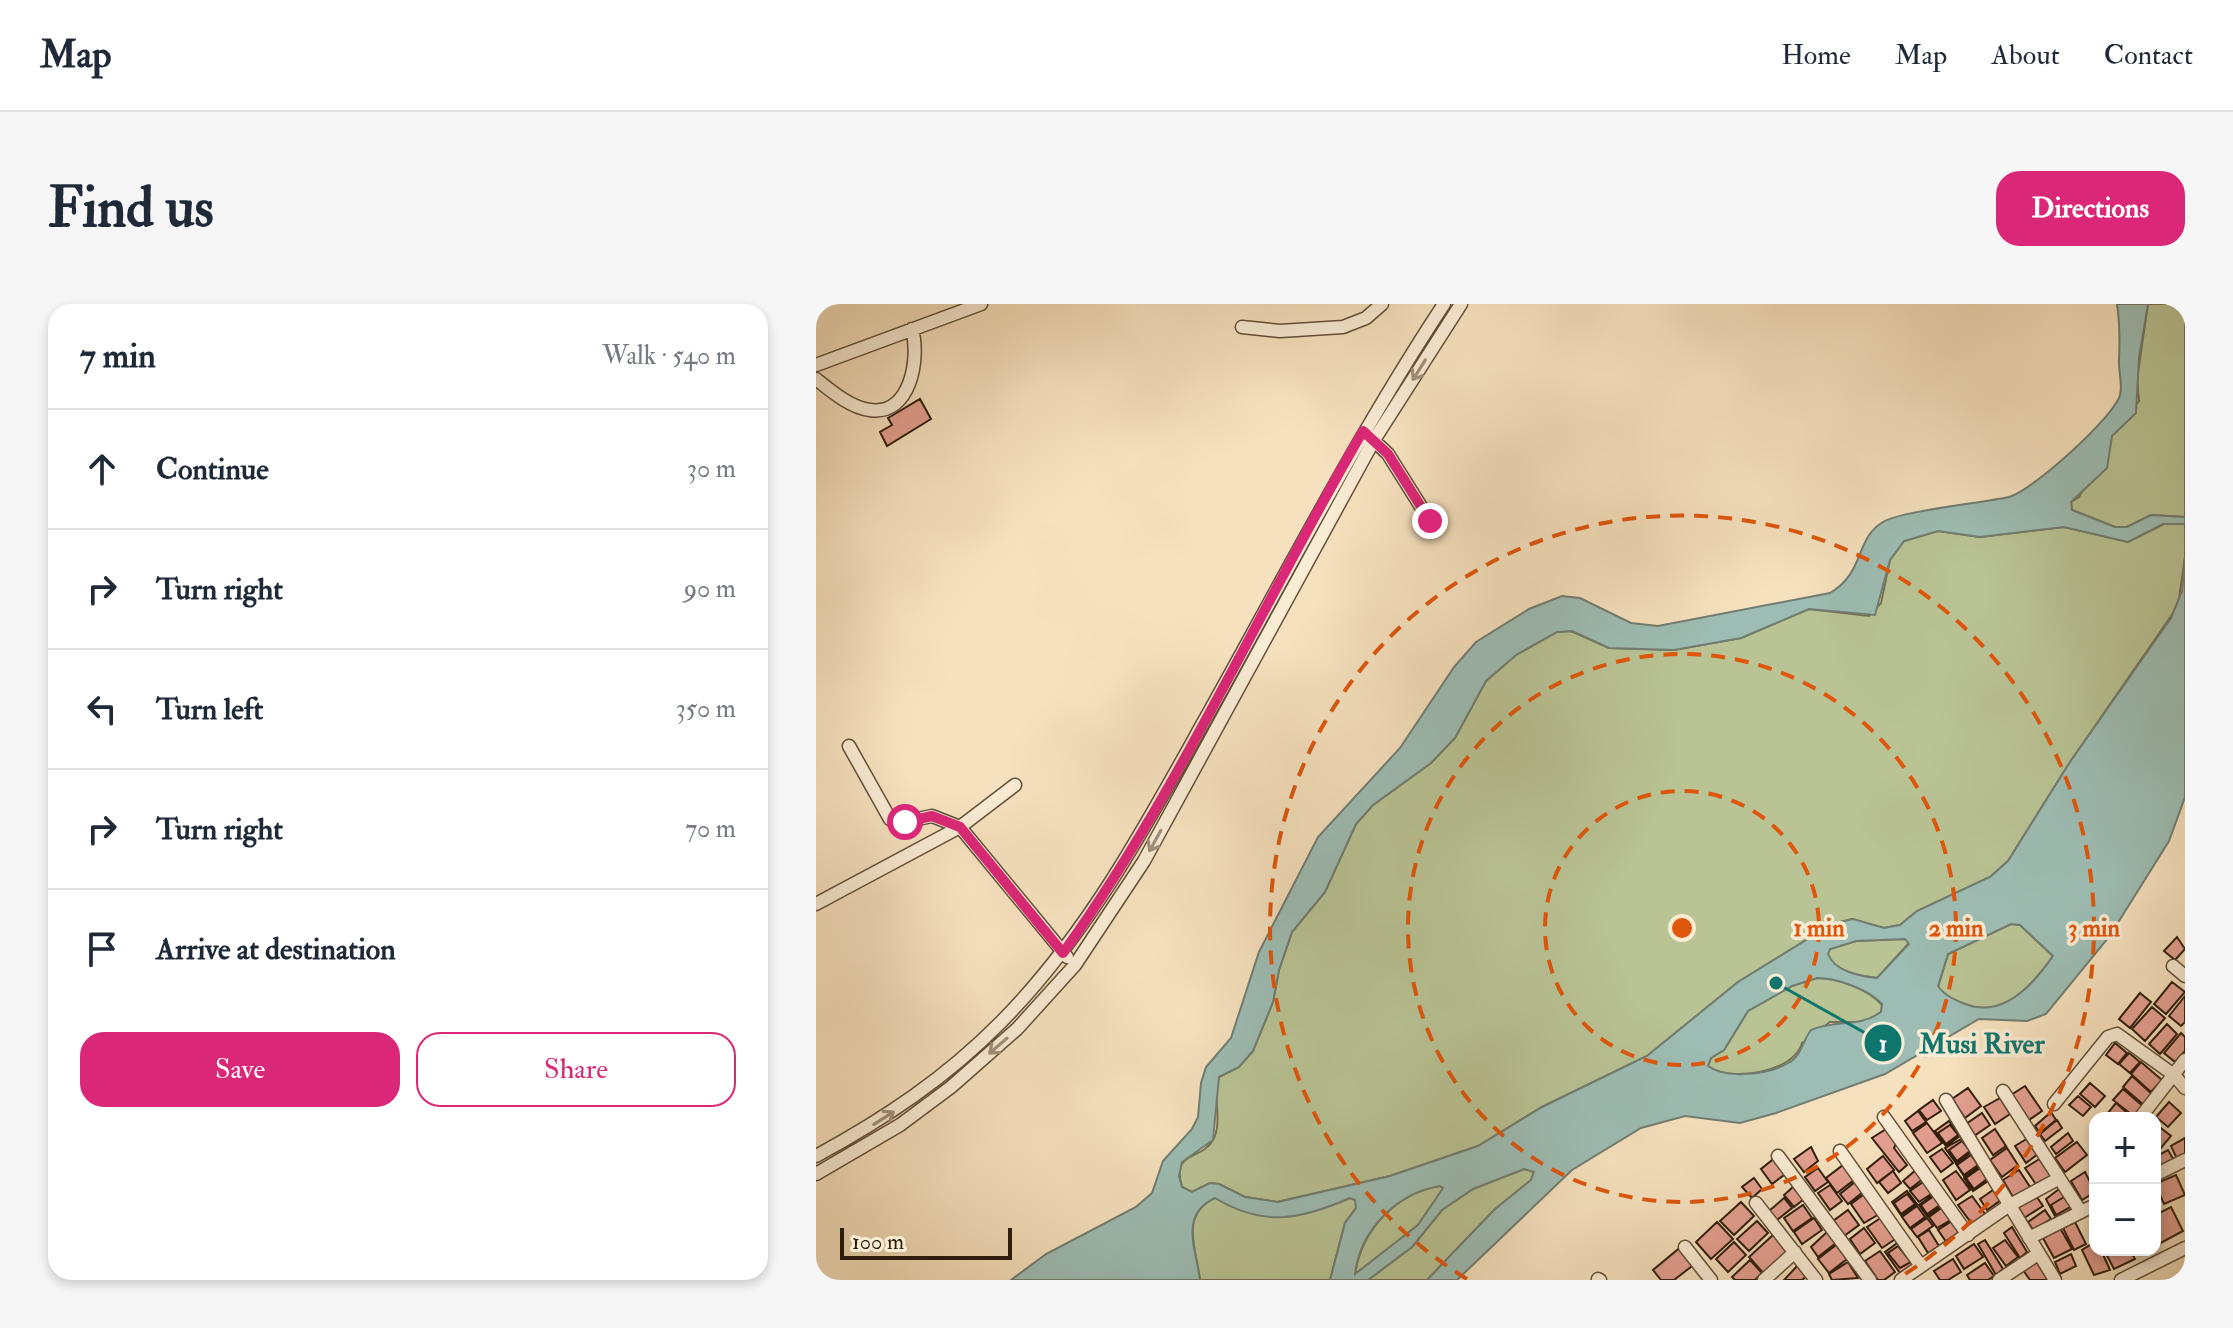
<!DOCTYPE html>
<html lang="en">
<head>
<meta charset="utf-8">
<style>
  body { margin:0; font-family:"IM FELL Double Pica",serif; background:#f6f6f7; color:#1f2937 }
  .controls { position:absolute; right:24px; bottom:24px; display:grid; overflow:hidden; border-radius:16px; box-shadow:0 4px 12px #0003 }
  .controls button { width:72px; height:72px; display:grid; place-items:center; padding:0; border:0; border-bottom:2px solid #e0e1e3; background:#fff; color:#1f2937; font:40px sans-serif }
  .scale { position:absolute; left:24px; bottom:20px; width:172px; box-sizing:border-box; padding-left:8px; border:4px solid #301e0c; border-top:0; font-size:22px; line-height:28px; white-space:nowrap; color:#301e0c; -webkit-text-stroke:6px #f9ecd5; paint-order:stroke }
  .stop { position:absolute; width:24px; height:24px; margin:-18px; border:6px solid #db2777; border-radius:50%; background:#fff }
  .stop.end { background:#db2777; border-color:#fff; box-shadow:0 2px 8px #0008 }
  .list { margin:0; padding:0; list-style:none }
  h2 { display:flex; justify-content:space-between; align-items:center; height:104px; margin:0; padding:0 32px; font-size:34px }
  h2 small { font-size:26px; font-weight:400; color:#747a83 }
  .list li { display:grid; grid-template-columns:52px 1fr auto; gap:24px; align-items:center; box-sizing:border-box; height:120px; padding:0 32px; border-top:2px solid #e0e1e3 }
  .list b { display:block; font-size:30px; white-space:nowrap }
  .list em { font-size:26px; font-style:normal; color:#747a83 }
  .actions { display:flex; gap:16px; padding:24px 32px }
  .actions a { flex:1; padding:18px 0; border:2px solid #db2777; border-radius:24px; text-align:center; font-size:28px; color:#db2777 }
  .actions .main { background:#db2777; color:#fff }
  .icon { flex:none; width:44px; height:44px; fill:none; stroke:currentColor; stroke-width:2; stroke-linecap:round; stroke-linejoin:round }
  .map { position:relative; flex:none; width:1369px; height:976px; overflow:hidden; border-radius:24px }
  header { display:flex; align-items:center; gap:48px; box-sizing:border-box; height:112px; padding:0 40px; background:#fff; border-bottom:2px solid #e0e1e3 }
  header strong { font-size:38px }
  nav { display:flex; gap:44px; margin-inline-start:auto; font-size:28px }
  .intro { display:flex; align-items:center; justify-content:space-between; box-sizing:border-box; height:192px; padding:0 48px }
  h1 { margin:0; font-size:56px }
  .button { padding:20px 36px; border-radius:24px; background:#db2777; color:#fff; font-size:28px; font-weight:700 }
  main { display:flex; gap:48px; padding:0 48px }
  aside { flex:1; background:#fff; border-radius:24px; box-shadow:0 4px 12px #0003 }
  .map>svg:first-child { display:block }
</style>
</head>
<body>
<header>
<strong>Map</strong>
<nav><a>Home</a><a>Map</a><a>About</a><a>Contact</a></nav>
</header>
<div class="intro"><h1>Find us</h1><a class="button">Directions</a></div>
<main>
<aside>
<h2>7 min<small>Walk · 540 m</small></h2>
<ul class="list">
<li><svg class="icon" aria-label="ahead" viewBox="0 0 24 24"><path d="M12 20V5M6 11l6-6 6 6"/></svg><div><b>Continue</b></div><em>30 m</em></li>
<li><svg class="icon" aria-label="right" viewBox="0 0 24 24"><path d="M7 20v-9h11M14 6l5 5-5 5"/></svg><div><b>Turn right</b></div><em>90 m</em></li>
<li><svg class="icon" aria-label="left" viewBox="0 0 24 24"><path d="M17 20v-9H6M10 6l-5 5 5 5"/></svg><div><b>Turn left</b></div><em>350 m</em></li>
<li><svg class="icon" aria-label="right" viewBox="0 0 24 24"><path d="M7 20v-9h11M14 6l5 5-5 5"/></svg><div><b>Turn right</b></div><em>70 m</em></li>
<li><svg class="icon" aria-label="arrive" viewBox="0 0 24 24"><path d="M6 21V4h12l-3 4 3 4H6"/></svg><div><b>Arrive at destination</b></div></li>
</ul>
<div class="actions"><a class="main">Save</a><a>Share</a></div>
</aside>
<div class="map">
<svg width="1369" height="976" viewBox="0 0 1369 976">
  <rect width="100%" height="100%" fill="#f6e1be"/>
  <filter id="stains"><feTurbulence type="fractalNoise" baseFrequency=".0025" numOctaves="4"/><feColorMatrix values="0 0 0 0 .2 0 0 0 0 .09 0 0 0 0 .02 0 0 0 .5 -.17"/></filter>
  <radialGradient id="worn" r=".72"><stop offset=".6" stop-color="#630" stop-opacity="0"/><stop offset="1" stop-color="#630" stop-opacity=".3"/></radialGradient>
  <path fill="#b9c394" stroke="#747050" stroke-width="2" d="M1332,0H1365L1369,8V213L1335,211L1311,223H1299L1256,206L1255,198L1263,193L1296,132L1323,97L1321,75Z
    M1348,220H1369V253L1362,302L1254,458L1192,557L1174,573L1101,607L1084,621L1068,624L1036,615L1016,620L922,678L831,752L726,803L662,842L574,872L461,898L429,893L403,880L394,879L376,888L366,883C355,846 385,857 397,836C407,818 396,793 403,773L423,763L437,747L457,698L463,666L476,628L509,588L540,520L557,501L615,459L639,434L670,377L700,351L741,328L755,327L793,344L858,346L925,334L993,305L1053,312L1065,299L1074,256L1088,237L1122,227L1164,233L1248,223L1312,238Z
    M1195,620L1204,621L1237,652C1217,680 1188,716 1149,700C1139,696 1129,692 1122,683L1132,650Z
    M1090,635L1093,639L1061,674C1043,672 1019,668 1011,650L1014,645L1040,637Z
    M1001,674C1020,674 1053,685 1066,701L1065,708L1049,718H1014L986,739C979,768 914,779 892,762L895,754L908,746L932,707L976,682Z
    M708,865L718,868L715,876L678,906L611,976H552L596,943L626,906L657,885Z
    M624,882L628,884L602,921L539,971C545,926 580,889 624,882Z
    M399,893C442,920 490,913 534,894L540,896V904L529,919L514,976H384C380,944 363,912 399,893Z"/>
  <path fill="#9dbdb4" stroke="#717d71" stroke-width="2" fill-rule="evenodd" d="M1301,0H1332L1323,54L1320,109L1296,132L1291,164L1255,198L1256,206L1299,223H1311L1335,211L1369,213V220H1347L1312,238L1248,223L1164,233L1122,227L1088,237L1074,256L1059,311L993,305L925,334L858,346L793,344L756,327L741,328L700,351L670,377L639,434L615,459L557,501L540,520L509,588L476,628L463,666L457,698L437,747L423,763L403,773L397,836L366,858L363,872L366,883L376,888L394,879L403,880L429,893L462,898L574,872L662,842L726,803L831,752L922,678L1016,620L1037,615L1068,624L1084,621L1101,607L1174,573L1192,557L1254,458L1355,314L1366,287L1369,253V493L1353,537L1293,633L1230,710L1211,717L1163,715L1069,770L960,809L924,819L869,812L825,824L756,866L641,976H611L678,906L715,876L718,868L708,865L657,885L626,906L596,943L552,976H514L529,919L540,904L539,896L534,894C484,916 447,923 399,894C363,911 380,944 384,976H195L230,950L320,903L336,889L347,857L376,825L382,813L385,779L390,763L415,734L443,648L502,533L584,444L638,363L660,338L713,305L746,292L764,294L815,319L842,322L1014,289C1049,269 1039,234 1067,218C1085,207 1166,199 1193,193C1215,188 1299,112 1304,91C1307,80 1302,66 1303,55C1304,35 1304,20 1301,0ZM1195,620L1204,621L1237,652C1218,680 1187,715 1149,700C1139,696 1129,692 1122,682L1132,650ZM1089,635L1093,640L1061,674C1044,672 1019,668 1012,650L1014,645L1040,637ZM1001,674C1020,674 1053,685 1066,700L1065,708C1041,725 1022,714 995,726C987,736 985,752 974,758C955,770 911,776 892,762L895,754L908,746L932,707L976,682ZM624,882L627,884L602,921L539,970C544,926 581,889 624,882Z"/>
  <path fill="#e5a091" stroke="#301e0c" stroke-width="2" d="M104,95L115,115L71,142L64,128L76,121L72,114Z
    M1361,633L1369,645L1359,656L1348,647Z
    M1356,678L1369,688L1350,710L1338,700Z
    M1324,689L1335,698L1314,724L1303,715Z
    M1369,692V718L1365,722L1353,712Z
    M1336,703L1349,714L1329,737L1316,725Z
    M1351,720L1361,730L1344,750L1333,740Z
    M1365,729L1369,733V747L1359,758L1348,749Z
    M1299,739L1311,749L1302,760L1290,751Z
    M1313,749L1324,758L1314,769L1303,760Z
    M1325,758L1346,776L1335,788L1315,770Z
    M1316,772L1338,792L1329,802L1307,783Z
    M1274,779L1289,792L1279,803L1264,790Z
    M1209,782L1226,807L1213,816L1195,791Z
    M1152,784L1165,802L1149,814L1136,795Z
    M1307,785L1329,804L1320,814L1297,796Z
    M1262,792L1275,803L1267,812L1253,801Z
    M1184,794L1194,810L1179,820L1168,803Z
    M1117,796L1125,807L1111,816L1103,806Z
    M1353,798L1365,809L1352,823L1340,813Z
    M1300,799L1317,814H1296L1291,810Z
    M1102,807L1110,818L1096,827L1089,817Z
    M1235,808L1240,816L1224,829L1219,822Z
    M1166,809L1174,821L1158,832L1150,820Z
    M1241,816L1246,824L1229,837L1224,830Z
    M1133,817L1144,832L1130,842L1119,827Z
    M1111,819L1126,839L1111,849L1097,829Z
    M1134,821L1142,831L1130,840L1122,829Z
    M1341,821L1355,832L1344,845L1339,840Z
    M1070,825L1080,840L1078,844L1091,861L1083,868L1056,834Z
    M1179,825L1190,842L1177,851L1166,834Z
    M1252,829L1257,837L1240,850L1235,843Z
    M1147,834L1156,847L1140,859L1129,844Z
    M1212,834L1222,850L1210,859L1199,842Z
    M1369,834V852L1362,857L1355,842Z
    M1146,837L1154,847L1141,857L1133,846Z
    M1261,838L1271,851L1249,868L1239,854Z
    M995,843L1002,857L988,868L978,855Z
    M1191,844L1202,861L1186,873L1174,856Z
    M1126,845L1137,859L1125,868L1114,853Z
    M1352,846L1359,858L1341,867L1339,853Z
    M1155,848L1163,861L1148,872L1140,860Z
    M1155,851L1162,861L1148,871L1141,861Z
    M1067,852L1078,866L1061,879L1051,865Z
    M960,853L972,868L956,880L945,865Z
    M1225,854L1237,872L1221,882L1209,864Z
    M1027,861L1038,876L1021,889L1010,874Z
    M1165,861L1175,875L1157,887L1148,874Z
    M1002,864L1012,878L999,887L989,873Z
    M1164,864L1171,875L1158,885L1150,874Z
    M1101,865L1108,874L1094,885L1087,877Z
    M1203,866L1214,883L1197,893L1187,876Z
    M1077,867L1085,879L1072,889L1063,878Z
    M1140,867L1154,886L1140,896L1127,876Z
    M1269,868L1279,888L1266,896L1255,877Z
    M1360,871L1369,891L1348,900L1339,880Z
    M938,874L946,885L936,894L926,883Z
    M1110,876L1118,888L1103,898L1094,887Z
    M1039,878L1047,888L1032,900L1024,890Z
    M1014,881L1026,897L1014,906L1002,889Z
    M977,883L988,895L978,903L968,891Z
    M1243,885L1259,903L1240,914L1230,895Z
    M1177,886L1185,896L1171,906L1164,895Z
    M1091,887L1101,900L1085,911L1076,898Z
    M1051,888L1065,909L1048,919L1035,900Z
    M1091,890L1099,900L1085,910L1078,899Z
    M1118,890L1127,901L1111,912L1103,901Z
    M1118,892L1124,901L1111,910L1105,901Z
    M1156,892L1172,914L1159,924L1142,901Z
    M1220,892L1227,902L1208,914L1202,904Z
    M1248,893L1256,902L1240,911L1235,901Z
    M968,894L976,904L961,916L953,907Z
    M925,898L938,912L918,931L904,917Z
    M987,901L996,914L977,927L968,914Z
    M1101,902L1109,913L1094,924L1086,913Z
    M1128,902L1138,914L1121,924L1113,913Z
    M1355,903L1367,927L1339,942V911Z
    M1032,906L1043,921L1028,932L1017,917Z
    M1229,906L1235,915L1217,926L1212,918Z
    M1066,913L1081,934L1066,944L1051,923Z
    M998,914L1006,926L986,940L978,928Z
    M1111,914L1117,922L1101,933L1095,925Z
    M1139,915L1145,928L1131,939L1122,926Z
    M941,917L952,929L933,947L921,935Z
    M901,918L917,935L895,955L880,938Z
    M1259,918L1270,940L1258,946L1247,924Z
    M1196,923L1211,948L1204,954L1188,929Z
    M1048,924L1059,939L1044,950L1034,935Z
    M1244,924L1256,945L1238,954L1227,934Z
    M1113,926L1123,942L1112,949L1102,933Z
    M1012,927L1020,939L1002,953L995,943Z
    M957,931L974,948L949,971L933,953Z
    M1169,936L1187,965L1180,971L1162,940Z
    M1189,936L1202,953L1190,962L1177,944Z
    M1084,937L1099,959L1084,969L1069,948Z
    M918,938L930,951L912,968L900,955Z
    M1279,938V946H1285L1294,966L1278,971L1266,946Z
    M1158,940L1167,953L1148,965L1140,952Z
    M1020,941L1031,955L1013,969L1002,955Z
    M866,942L880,959L858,976H845L837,966Z
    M1082,942L1095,958L1084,964L1072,949Z
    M1288,946H1314L1319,955L1298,965Z
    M1064,947L1079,968L1068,976H1062L1049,957Z
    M1255,950L1260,962L1244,970L1239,958Z
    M1137,955L1145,968L1132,976H1124L1118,967Z
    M1221,955L1234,972L1229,976H1214L1207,966Z
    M934,956L946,969L939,976H919L916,973Z
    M1032,958L1042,974L1016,976L1013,970Z
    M1169,959L1178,972L1172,976H1154L1151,971Z
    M983,960L993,970L986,976H968Z"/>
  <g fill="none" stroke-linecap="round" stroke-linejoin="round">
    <g stroke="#624f38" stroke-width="15">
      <path id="minor" d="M426,23L464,27L527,23L550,14L566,0
        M0,61L165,0
        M0,75C15,87 35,104 54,106C95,112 104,54 96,25
        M553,132L572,150L614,217
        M33,442L74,515L82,519L116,512L144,523L251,653
        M0,600L144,523L199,481
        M1357,662L1369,672
        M1187,787L1265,908
        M1130,796L1239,976
        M1238,800L1292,733L1301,730L1358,771L1369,784
        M1068,813L1152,931
        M1324,814L1369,756
        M1024,847L1105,962
        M0,852C68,815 130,774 185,718C271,631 328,525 387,419C466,278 539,135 628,0
        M962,852L1054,976
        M0,870L84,821L135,783L201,725L259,661L328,557L558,136L645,0
        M1339,871L1369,856
        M940,899L1000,976
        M1213,934L1279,901
        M869,943L895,976
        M782,975L784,976
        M948,976L979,948
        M1085,976L1192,902L1242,875
        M1183,976L1222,950
        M1305,976L1369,944"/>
    </g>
    <use href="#minor" stroke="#f9ecd5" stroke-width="12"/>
  </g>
  <defs><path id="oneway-shaft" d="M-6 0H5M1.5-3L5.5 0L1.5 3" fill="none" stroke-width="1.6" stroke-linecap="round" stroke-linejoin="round" transform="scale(2)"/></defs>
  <g stroke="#9f8f7b">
    <use href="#oneway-shaft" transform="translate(603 66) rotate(122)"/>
    <use href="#oneway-shaft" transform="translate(339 537) rotate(119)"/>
    <use href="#oneway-shaft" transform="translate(182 742) rotate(139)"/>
    <use href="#oneway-shaft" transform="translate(68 814) rotate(-32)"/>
  </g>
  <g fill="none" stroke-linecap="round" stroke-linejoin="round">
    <path stroke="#db2777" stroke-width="10" d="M89,518L116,512L144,523L247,649C364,486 446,300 547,127L572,150L614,217"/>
  </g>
  <g fill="none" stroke="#df560c" stroke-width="4" stroke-dasharray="14 10">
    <circle cx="866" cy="624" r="137"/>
    <circle cx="866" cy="624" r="274"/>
    <path d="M651 975A412 412 0 1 1 1081 975"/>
  </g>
  <circle cx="866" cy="624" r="12" fill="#df560c" stroke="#f9ecd5" stroke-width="4"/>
  <g font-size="24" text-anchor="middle" font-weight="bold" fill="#df560c" stroke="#f9ecd5" stroke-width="7" stroke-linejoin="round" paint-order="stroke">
    <text x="1003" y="632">1 min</text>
    <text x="1140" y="632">2 min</text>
    <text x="1278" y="632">3 min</text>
  </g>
  <path fill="none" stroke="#0f766e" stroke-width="3" d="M960 679L1067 739"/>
  <g fill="#0f766e" stroke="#f9ecd5" stroke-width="3">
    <circle cx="960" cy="679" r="8"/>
    <circle cx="1067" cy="739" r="20"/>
  </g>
  <g font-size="24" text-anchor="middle" font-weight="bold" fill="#fff">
    <text x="1067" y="748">1</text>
  </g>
  <g font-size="28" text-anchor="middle" font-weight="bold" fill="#0f766e" stroke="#f9ecd5" stroke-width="7" stroke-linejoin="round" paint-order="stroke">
    <text x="1166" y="749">Musi River</text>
  </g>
  <rect width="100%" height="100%" filter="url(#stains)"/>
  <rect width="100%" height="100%" fill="url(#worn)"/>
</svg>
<div class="controls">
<button>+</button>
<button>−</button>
</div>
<div class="scale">100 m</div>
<div class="stop" style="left:89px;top:518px"></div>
<div class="stop end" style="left:614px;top:217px"></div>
</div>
</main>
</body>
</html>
